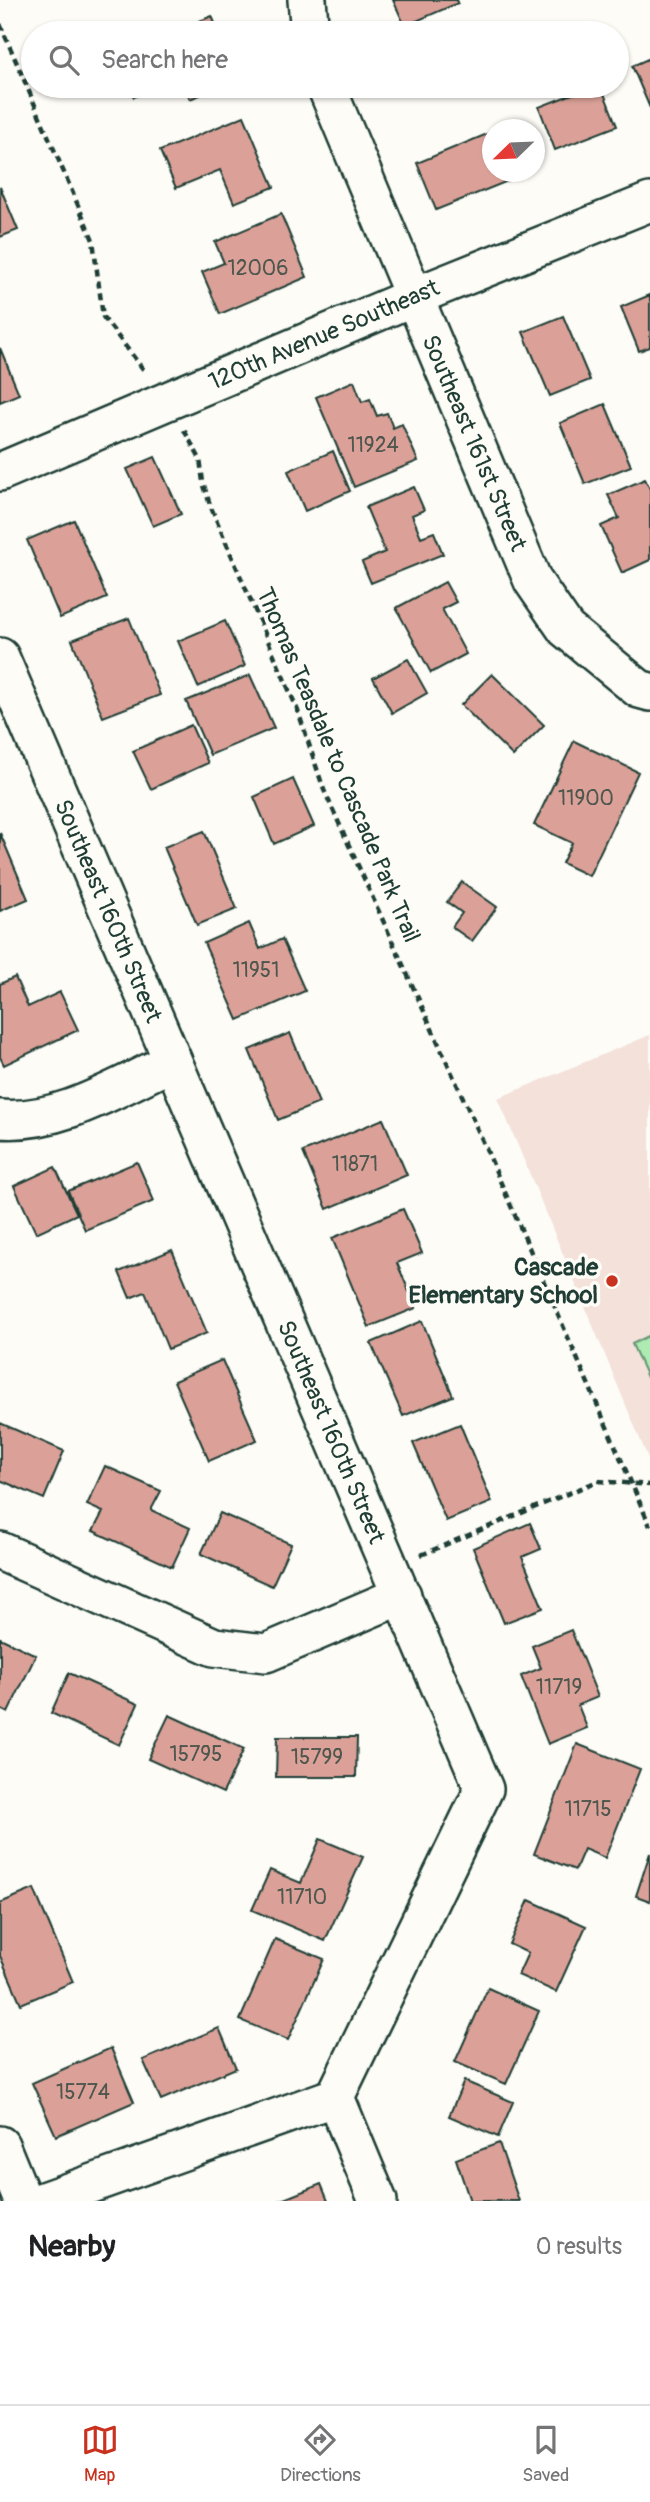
<!DOCTYPE html>
<html lang="en">
<head>
<meta charset="utf-8">
<style>
  body { margin:0; font-family:Pangolin,sans-serif; background:#f6f6f6; color:#202124 }
  .compass { position:absolute; left:482px; top:119px; width:63px; height:63px; border-radius:50%; background:#fff; box-shadow:0 2px 5px #0004; rotate:247deg }
  .list { margin:0; padding:0; list-style:none }
  h2 { display:flex; justify-content:space-between; align-items:center; height:91px; margin:0; padding:0 28px; font-size:30px }
  h2 small { font-size:23px; font-weight:400; color:#757577 }
  .icon { flex:none; width:38px; height:38px; fill:none; stroke:currentColor; stroke-width:2; stroke-linecap:round; stroke-linejoin:round }
  .map { position:relative; flex:none; width:650px; height:2201px; overflow:hidden }
  .search { position:absolute; background:#fff; box-shadow:0 2px 5px #0004; left:21px; right:21px; top:21px; height:77px; display:flex; align-items:center; gap:18px; box-sizing:border-box; padding:0 24px; border-radius:38px; color:#757577; font-size:26px }
  .sheet { height:203px; background:#fff }
  nav { display:flex; justify-content:space-around; align-items:center; box-sizing:border-box; height:98px; border-top:2px solid #e0e0e0; background:#fff; font-size:19px; color:#757577 }
  nav a { display:grid; justify-items:center; gap:4px }
  nav .on { color:#c8321e }
  .map>svg:first-child { display:block }
</style>
</head>
<body>
<div class="map">
<svg width="650" height="2201" viewBox="0 0 650 2201">
  <rect width="100%" height="100%" fill="#fdfcf7"/>
  <filter id="ink" filterUnits="userSpaceOnUse"><feTurbulence type="fractalNoise" baseFrequency=".0143" numOctaves="2"/><feDisplacementMap in="SourceGraphic" scale="14" xChannelSelector="R" yChannelSelector="G"/><feConvolveMatrix kernelMatrix="1 2 1 2 8 2 1 2 1" color-interpolation-filters="sRGB"/></filter>
  <g filter="url(#ink)">
    <path fill="#f3e1da" d="M650,1035V1463L498,1098Z"/>
    <path fill="#adebb2" stroke="#669473" stroke-width="2" d="M650,1335V1384L632,1344Z"/>
    <path fill="#dba198" stroke="#1f3d34" stroke-width="2" d="M393,0H457L458,3L405,26Z
      M212,16L219,33H169Z
      M650,58V108L632,66Z
      M129,86H161L134,97Z
      M185,86H223L190,99Z
      M593,86H601L617,126L555,150L539,107Z
      M244,116L274,187L234,203L220,170L176,188L160,151Z
      M513,124L516,130H499Z
      M492,132V172H530L436,210L417,163Z
      M0,187L18,230L0,237Z
      M281,214L307,277L220,314L202,272L224,263L215,242Z
      M650,295V347L639,351L621,307Z
      M563,316L590,380L550,396L523,332Z
      M0,348L19,394L0,402Z
      M354,381L362,402L370,399L377,416L387,413L393,428L402,424L418,461L354,487L316,397Z
      M605,404L631,466L585,484L560,423Z
      M333,451L350,491L305,511L288,471Z
      M155,457L181,514L153,526L127,469Z
      M645,479L650,489V560L622,573L601,526L619,518L608,495Z
      M414,487L424,510L412,515L421,537L434,532L443,554L371,583L362,562L385,552L366,507Z
      M74,520L107,598L60,618L27,540Z
      M445,582L456,602L442,609L466,654L431,673L396,608Z
      M129,618L160,695L103,717L72,640Z
      M225,621L245,666L198,687L178,641Z
      M408,659L427,693L392,713L373,678Z
      M492,674L544,725L513,756L461,705Z
      M250,675L274,728L210,755L186,701Z
      M191,725L208,763L151,789L133,751Z
      M574,741L638,772L589,876L562,863L572,843L534,825Z
      M293,779L314,826L274,844L254,797Z
      M204,831L237,909L197,925L164,847Z
      M0,833L28,899L0,911Z
      M462,882L497,907L472,941L452,927L462,913L447,902Z
      M249,923L260,949L282,939L305,991L238,1020L204,943Z
      M15,977L28,1007L60,992L78,1030L4,1065L0,1057V984Z
      M290,1033L319,1103L278,1120L249,1050Z
      M383,1119L407,1175L327,1209L303,1152Z
      M137,1162L154,1201L85,1230L68,1191Z
      M55,1167L77,1214L36,1233L14,1186Z
      M403,1209L422,1253L397,1263L416,1308L369,1327L332,1238Z
      M172,1250L207,1333L168,1349L145,1292L130,1298L119,1272Z
      M422,1321L453,1396L403,1416L371,1343Z
      M222,1360L257,1440L209,1461L174,1381Z
      M0,1423L64,1451L44,1499L0,1480Z
      M460,1424L492,1502L446,1521L413,1443Z
      M105,1466L161,1491L151,1510L190,1528L172,1567L93,1531L103,1512L87,1505Z
      M220,1513L291,1544L272,1586L201,1554Z
      M530,1523L541,1549L522,1557L543,1608L504,1623L473,1548Z
      M571,1630L598,1697L578,1705L587,1728L548,1744L521,1676L541,1668L532,1646Z
      M0,1638L36,1655L8,1713L0,1709Z
      M69,1673L138,1704L119,1745L51,1713Z
      M169,1715L244,1749L223,1793L148,1759Z
      M277,1737H357L356,1777H276Z
      M577,1744L640,1769L605,1858L584,1849L575,1870L534,1854Z
      M320,1839L363,1857L325,1941L252,1910L270,1870L301,1883Z
      M650,1853V1901L636,1896Z
      M34,1889L73,1982L21,2004L0,1956V1903Z
      M529,1900L586,1926L556,1992L518,1975L528,1953L509,1944Z
      M275,1939L324,1959L288,2040L240,2020Z
      M488,1988L539,2011L506,2084L455,2062Z
      M219,2028L236,2068L161,2100L143,2060Z
      M111,2048L134,2102L56,2136L32,2083Z
      M464,2081L513,2102L498,2137L449,2116Z
      M499,2143L519,2201H470L456,2159Z
      M321,2184L328,2201H279Z"/>
    <g fill="none" stroke-linecap="round" stroke-linejoin="round">
      <g stroke="#1f3d34" stroke-width="42">
        <path id="street" d="M307,0L310,33
          M326,86L533,581L566,629L639,689L650,692
          M0,472L413,297L650,202
          M0,657L484,1789L335,2097L378,2201
          M0,1119C61,1124 118,1086 172,1062
          M0,1551L214,1647L266,1653L402,1595
          M0,2145L23,2201
          M43,2201L335,2097"/>
      </g>
      <path stroke="#1f3d34" stroke-width="4.5" stroke-dasharray="7 5" stroke-linecap="butt" d="M0,24L93,240L103,317L146,373
        M184,430L200,459L203,482L210,505L298,711L324,790L484,1144L650,1526
        M421,1555L598,1481L650,1485"/>
      <use href="#street" stroke="#fdfcf7" stroke-width="37"/>
    </g>
  </g>
  <circle fill="#c8321e" stroke="#fdfcf7" stroke-width="2.5" cx="612" cy="1281" r="7"/>
  <g text-anchor="middle" dominant-baseline="central" stroke-width="7" stroke-linejoin="round" paint-order="stroke">
    <g font-size="21" fill="#4e564d">
      <text x="258" y="268">12006</text>
      <text x="373" y="445">11924</text>
      <text x="586" y="798">11900</text>
      <text x="256" y="970">11951</text>
      <text x="355" y="1164">11871</text>
      <text x="559" y="1687">11719</text>
      <text x="196" y="1754">15795</text>
      <text x="317" y="1757">15799</text>
      <text x="588" y="1809">11715</text>
      <text x="302" y="1897">11710</text>
      <text x="83" y="2092">15774</text>
    </g>
    <g font-size="24" fill="#1f3d34" stroke="#fdfcf7">
      <text transform="translate(324 335) rotate(-23)">120th Avenue Southeast</text>
      <text transform="translate(474 443) rotate(67)">Southeast 161st Street</text>
      <text transform="translate(338 765) rotate(67)">Thomas Teasdale to Cascade Park Trail</text>
      <text transform="translate(108 911) rotate(67)">Southeast 160th Street</text>
      <text transform="translate(331 1432) rotate(67)">Southeast 160th Street</text>
    </g>
    <g font-size="24" font-weight="bold" fill="#1f3d34" stroke="#fdfcf7" text-anchor="end">
      <text x="598" y="1267">Cascade<tspan x="598" dy="28">Elementary School</tspan></text>
    </g>
  </g>
</svg>
<svg class="compass" viewBox="-18 -18 36 36"><path d="M0-13l5 13h-10z" fill="#e53935"/><path d="M0 13l5-13h-10z" fill="#757577"/></svg>
<div class="search"><svg class="icon" aria-label="search" viewBox="0 0 24 24"><circle cx="10" cy="10" r="6"/><path d="M15 15l6 6"/></svg>Search here</div>
</div>
<section class="sheet">
<h2>Nearby<small>0 results</small></h2>
<ul class="list">
</ul>
</section>
<nav>
<a class="on"><svg class="icon" aria-label="map" viewBox="0 0 24 24"><path d="M3 6l6-2 6 2 6-2v14l-6 2-6-2-6 2zM9 4v14M15 6v14"/></svg>Map</a>
<a><svg class="icon" aria-label="directions" viewBox="0 0 24 24"><path d="M12 3l9 9-9 9-9-9zM9 14v-3h6M13 9l2 2-2 2"/></svg>Directions</a>
<a><svg class="icon" aria-label="saved" viewBox="0 0 24 24"><path d="M7 4h10v16l-5-4-5 4z"/></svg>Saved</a>
</nav>
</body>
</html>
